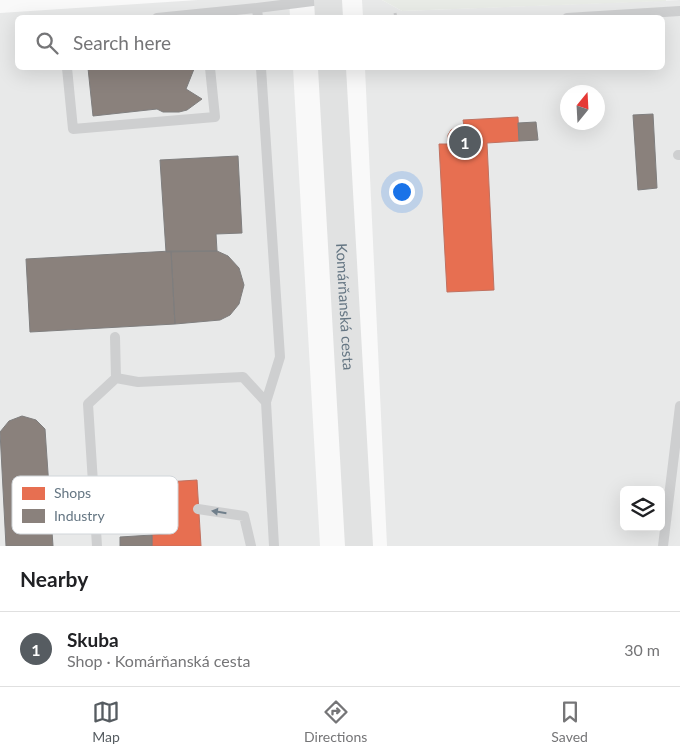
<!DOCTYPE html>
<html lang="en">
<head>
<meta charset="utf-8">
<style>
  body { margin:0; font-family:Lato,sans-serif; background:#f6f6f6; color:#202124 }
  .controls { position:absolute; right:15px; bottom:15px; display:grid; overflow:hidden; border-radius:8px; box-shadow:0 5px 20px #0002 }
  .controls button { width:45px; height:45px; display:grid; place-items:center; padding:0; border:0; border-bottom:1px solid #e0e0e0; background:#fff; color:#202124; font:25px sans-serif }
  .compass { position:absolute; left:560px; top:85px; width:45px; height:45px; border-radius:50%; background:#fff; box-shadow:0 5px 20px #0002; rotate:18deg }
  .you { position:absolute; left:401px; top:191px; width:18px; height:18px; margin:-12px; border:4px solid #fff; border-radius:50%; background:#1a73e8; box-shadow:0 0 0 8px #1a73e833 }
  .badge { display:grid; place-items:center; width:32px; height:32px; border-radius:50%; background:#565c61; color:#fff; font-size:16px; font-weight:700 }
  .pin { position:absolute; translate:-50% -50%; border:2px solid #fff; box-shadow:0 1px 5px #0006 }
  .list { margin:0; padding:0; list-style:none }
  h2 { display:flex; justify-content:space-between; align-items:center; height:65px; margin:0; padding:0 20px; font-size:21px }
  h2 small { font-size:16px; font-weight:400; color:#757577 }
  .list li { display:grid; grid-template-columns:32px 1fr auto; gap:15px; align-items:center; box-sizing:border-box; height:75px; padding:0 20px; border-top:1px solid #e0e0e0 }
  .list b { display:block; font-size:19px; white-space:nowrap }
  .list p { margin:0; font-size:16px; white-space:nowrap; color:#757577 }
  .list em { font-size:16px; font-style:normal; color:#757577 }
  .icon { flex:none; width:28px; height:28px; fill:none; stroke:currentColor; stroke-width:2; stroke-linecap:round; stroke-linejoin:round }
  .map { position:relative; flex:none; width:680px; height:546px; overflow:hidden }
  .search { position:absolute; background:#fff; box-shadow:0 5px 20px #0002; left:15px; right:15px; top:15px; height:55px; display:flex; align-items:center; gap:12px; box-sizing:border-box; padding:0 18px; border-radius:8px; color:#757577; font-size:19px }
  .sheet { height:140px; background:#fff }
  nav { display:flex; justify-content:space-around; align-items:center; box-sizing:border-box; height:70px; border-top:1px solid #e0e0e0; background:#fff; font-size:14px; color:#757577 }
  nav a { display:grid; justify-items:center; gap:2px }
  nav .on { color:#565c61 }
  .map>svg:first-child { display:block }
</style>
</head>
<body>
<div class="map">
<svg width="680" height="546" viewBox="0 0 680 546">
  <rect width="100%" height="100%" fill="#f9f9f9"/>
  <path fill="#e8e9e9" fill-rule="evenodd" d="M198,0H289L290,17L18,18V68H293L320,546H0V13Z
    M362,0H382L402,11L680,0V546H387L365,68H662V18L363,17ZM568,92H598V122H568ZM624,490H661V527H624Z"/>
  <path fill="#e8ebe6" d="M382,0H666V1L402,11Z"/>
  <path fill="#e76f51" stroke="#c07160" d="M518,117L519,141L487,143L494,290L447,292L439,144H448V135L451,130L458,127L464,126L463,120Z
    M197,480L201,546H152V535L168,534L166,482Z"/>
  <path fill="#8a817c" stroke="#7f7e7e" d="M88,68H193L194,69L186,89L202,99L187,110L179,112H163L157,109L93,116Z
    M653,114L657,188L638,190L633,115Z
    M536,122L538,140L519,141L518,123Z
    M238,156L242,233L216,234L217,251L166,252L160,160Z
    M171,251L175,324L30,332L26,259Z
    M171,251H217L228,256L239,268L244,285L239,304L230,315L220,320L175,324Z
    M22,416L36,420L45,429L53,546H6L0,432L9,421Z
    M152,535V546H120V537Z"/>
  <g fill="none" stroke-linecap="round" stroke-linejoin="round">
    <path stroke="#cbcccd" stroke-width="3" stroke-dasharray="2.5 2.5" stroke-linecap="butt" d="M395,13L396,18"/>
    <path stroke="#cecfd0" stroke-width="10" d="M257,8L321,0
      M157,18L257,8L258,18
      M567,18L680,11
      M67,68L73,129L215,117L210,68
      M261,68L280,357L266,402
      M678,155H680
      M116,378L138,382L243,377L266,402L274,546
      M198,509L244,516L251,546
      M96,512L167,509
      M97,546L88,404L116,378L115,337
      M663,546L680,406"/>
    <g stroke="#e1e2e2" stroke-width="28">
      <path d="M328,0L329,18"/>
      <path id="s1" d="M332,68L359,546"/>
    </g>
  </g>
  <defs><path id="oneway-solid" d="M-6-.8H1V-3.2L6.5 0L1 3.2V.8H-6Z" transform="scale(1.25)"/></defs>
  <use fill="#707f8b" href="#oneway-solid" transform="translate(219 512) rotate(-171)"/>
  <g text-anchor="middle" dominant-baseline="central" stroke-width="5" stroke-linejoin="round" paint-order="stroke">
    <g font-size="15" fill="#657683" stroke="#fff">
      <text stroke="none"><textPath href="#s1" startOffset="239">Komárňanská cesta</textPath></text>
    </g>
  </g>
  <rect x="12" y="476" width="166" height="58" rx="8" fill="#fff" stroke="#d1d6da" stroke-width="1"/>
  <rect x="22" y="487" width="23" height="13" fill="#e76f51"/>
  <rect x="22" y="509" width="23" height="14" fill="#8a817c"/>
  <g font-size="14" fill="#657683">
    <text x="54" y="498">Shops</text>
    <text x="54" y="521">Industry</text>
  </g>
</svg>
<div class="controls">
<button><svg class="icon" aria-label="layers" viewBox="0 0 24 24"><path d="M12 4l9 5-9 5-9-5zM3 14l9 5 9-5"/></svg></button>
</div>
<svg class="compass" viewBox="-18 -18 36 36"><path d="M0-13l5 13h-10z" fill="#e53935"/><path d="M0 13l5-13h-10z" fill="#757577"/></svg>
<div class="you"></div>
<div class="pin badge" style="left:465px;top:142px">1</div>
<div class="search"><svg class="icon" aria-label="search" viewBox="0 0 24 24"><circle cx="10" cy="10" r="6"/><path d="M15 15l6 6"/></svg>Search here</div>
</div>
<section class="sheet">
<h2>Nearby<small></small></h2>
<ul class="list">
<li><span class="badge">1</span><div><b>Skuba</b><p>Shop · Komárňanská cesta</p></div><em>30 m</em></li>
</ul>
</section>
<nav>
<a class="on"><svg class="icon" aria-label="map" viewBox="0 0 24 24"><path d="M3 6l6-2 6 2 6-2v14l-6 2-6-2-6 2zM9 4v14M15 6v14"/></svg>Map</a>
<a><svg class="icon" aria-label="directions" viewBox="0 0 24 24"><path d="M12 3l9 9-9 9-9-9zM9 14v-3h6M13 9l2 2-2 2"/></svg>Directions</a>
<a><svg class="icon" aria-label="saved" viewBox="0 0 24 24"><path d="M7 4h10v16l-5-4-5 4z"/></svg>Saved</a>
</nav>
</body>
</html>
